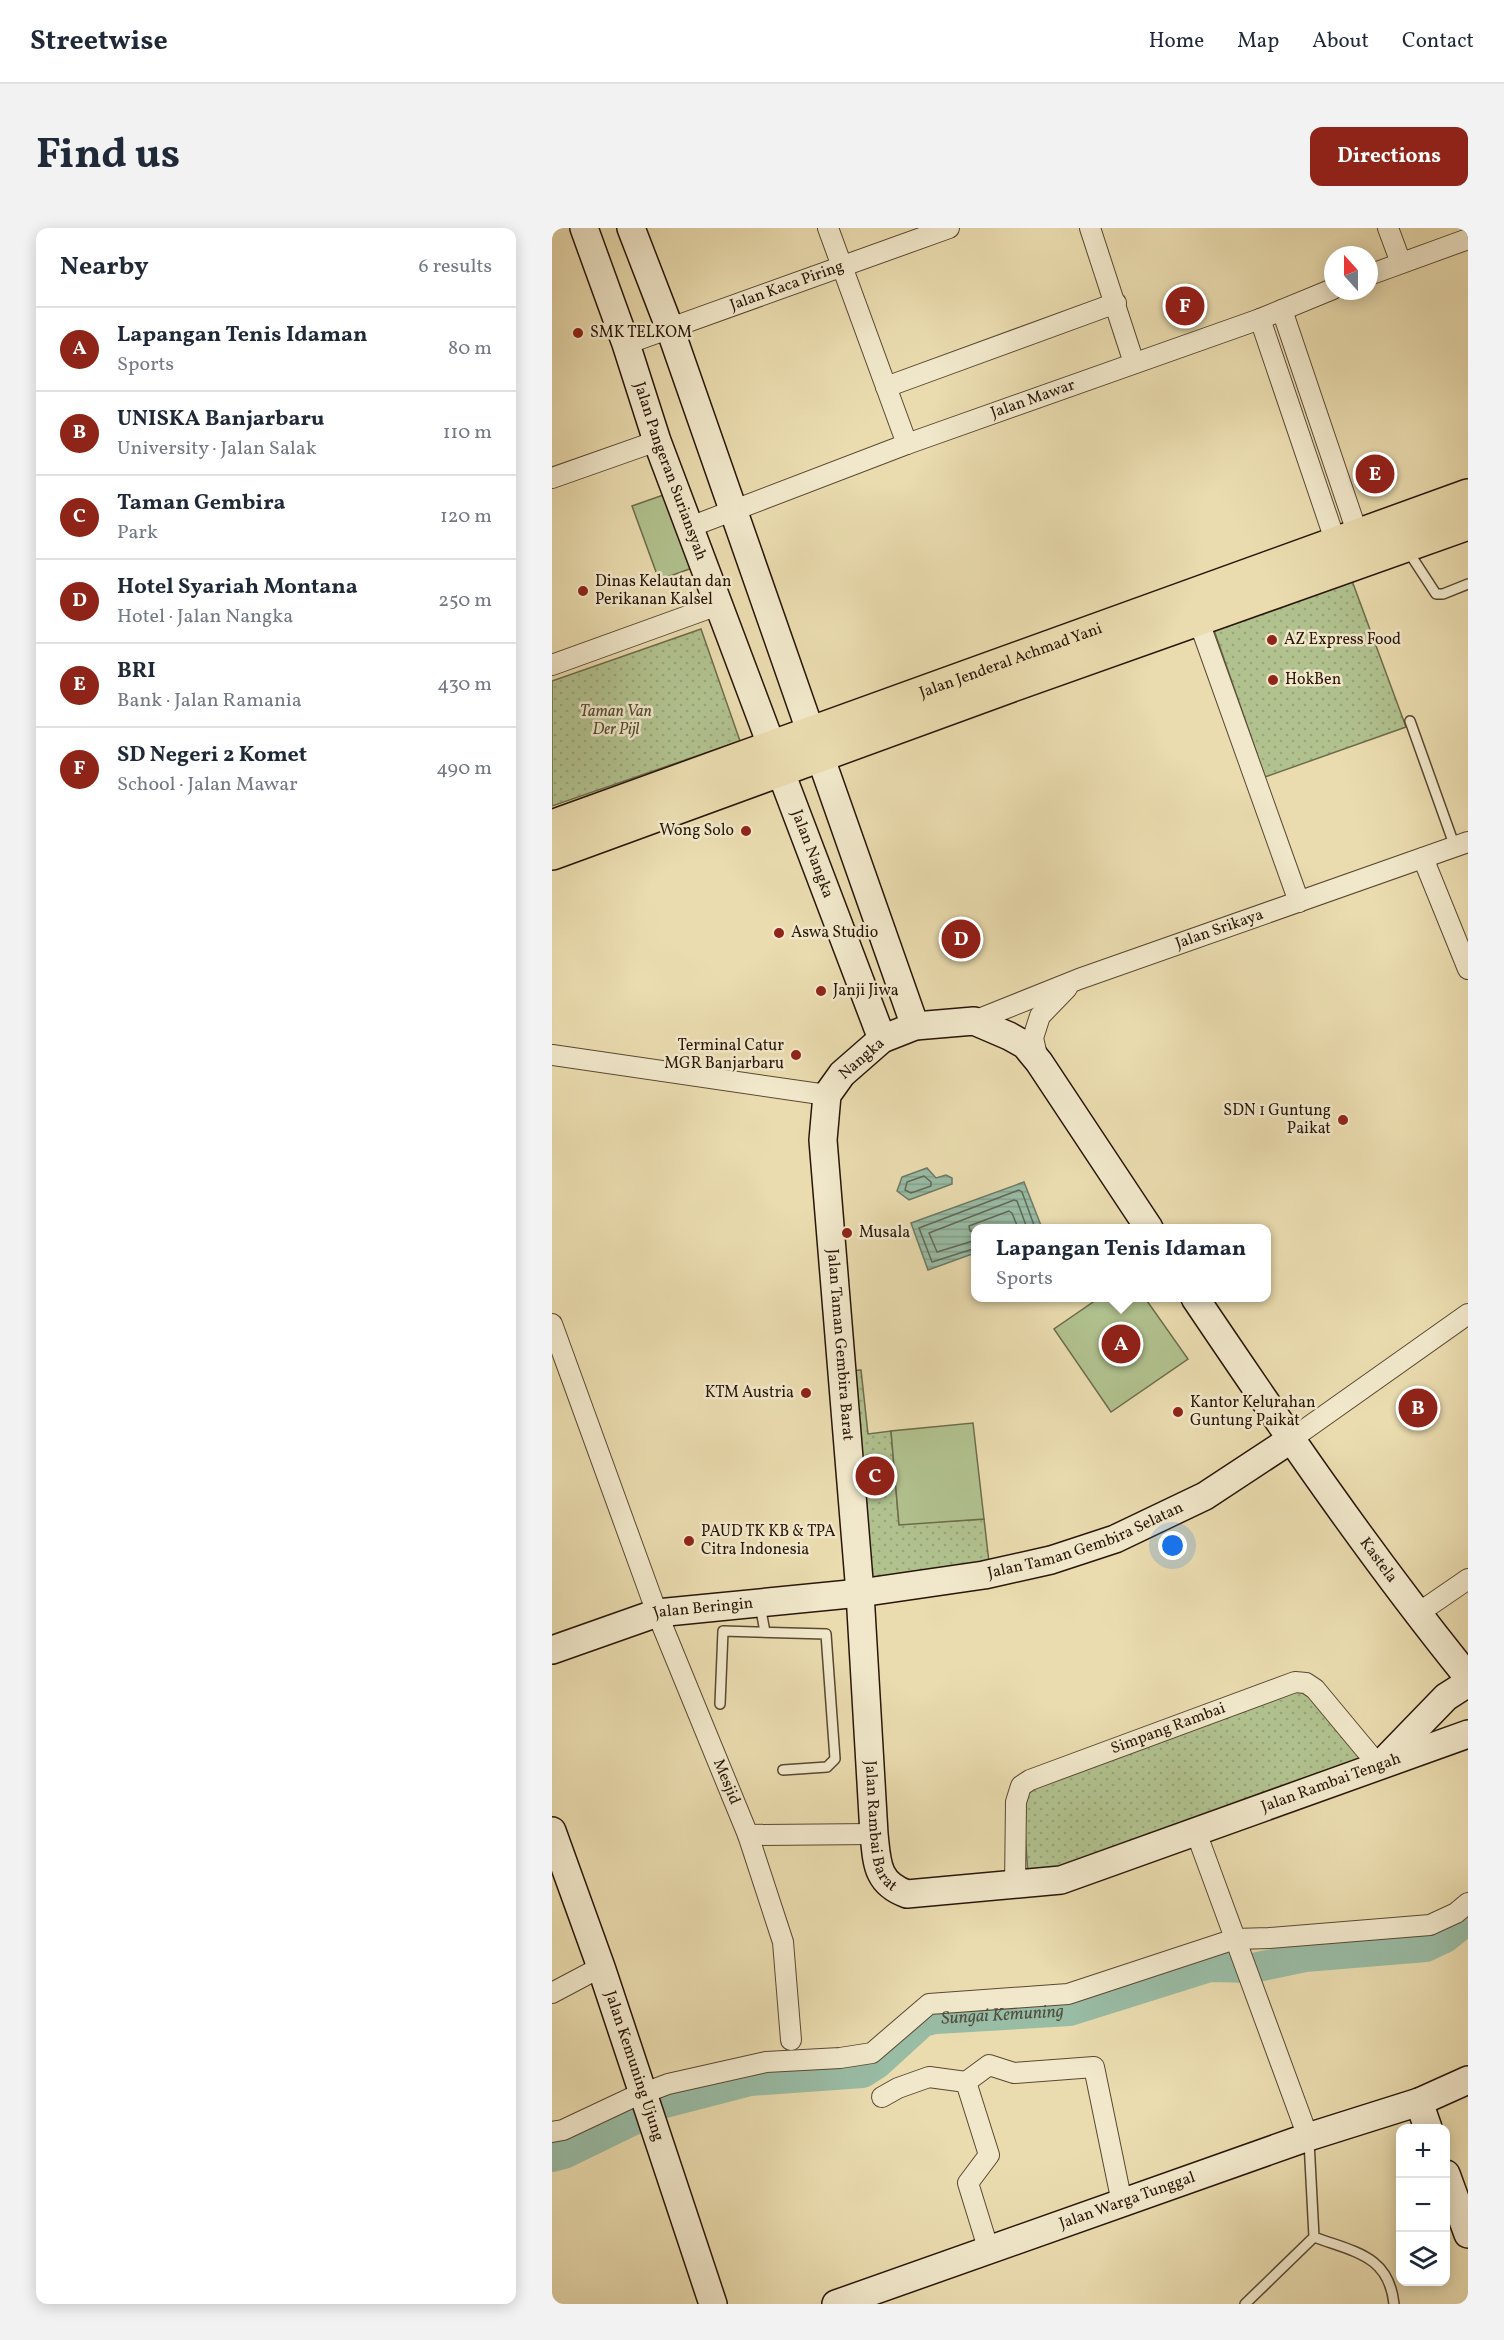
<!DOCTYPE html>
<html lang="en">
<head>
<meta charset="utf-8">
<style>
  body { margin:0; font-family:Vollkorn,serif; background:#f2f2f3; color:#1f2937 }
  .controls { position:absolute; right:18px; bottom:18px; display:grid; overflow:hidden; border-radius:12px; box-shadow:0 3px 15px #0003 }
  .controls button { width:54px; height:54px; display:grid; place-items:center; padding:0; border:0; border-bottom:2px solid #e0e1e3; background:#fff; color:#1f2937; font:30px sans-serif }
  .compass { position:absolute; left:772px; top:18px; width:54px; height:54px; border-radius:50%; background:#fff; box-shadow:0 3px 15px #0003; rotate:339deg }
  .you { position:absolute; left:621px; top:1318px; width:21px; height:21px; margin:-15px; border:4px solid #fff; border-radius:50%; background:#1a73e8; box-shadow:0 0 0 9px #1a73e833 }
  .badge { display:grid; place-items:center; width:39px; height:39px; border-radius:50%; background:#8f2418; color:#fff; font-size:20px; font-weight:700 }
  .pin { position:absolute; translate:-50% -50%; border:3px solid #fff; box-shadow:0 2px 6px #0006 }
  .popup { position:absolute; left:419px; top:996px; width:300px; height:78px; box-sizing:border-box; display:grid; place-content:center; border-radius:12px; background:#fff; filter:drop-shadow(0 2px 4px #0005); font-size:20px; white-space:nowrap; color:#747a83 }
  .popup b { font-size:22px; color:#1f2937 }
  .popup::after { content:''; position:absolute; left:50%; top:100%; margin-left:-12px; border:12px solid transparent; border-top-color:#fff }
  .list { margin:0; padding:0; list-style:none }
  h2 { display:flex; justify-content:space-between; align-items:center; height:78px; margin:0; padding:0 24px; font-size:26px }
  h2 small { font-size:20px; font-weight:400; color:#747a83 }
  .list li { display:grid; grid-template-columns:39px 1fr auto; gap:18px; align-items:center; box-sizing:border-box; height:84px; padding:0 24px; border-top:2px solid #e0e1e3 }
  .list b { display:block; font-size:22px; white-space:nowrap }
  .list p { margin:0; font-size:20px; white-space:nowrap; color:#747a83 }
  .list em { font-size:20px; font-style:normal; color:#747a83 }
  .icon { flex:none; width:33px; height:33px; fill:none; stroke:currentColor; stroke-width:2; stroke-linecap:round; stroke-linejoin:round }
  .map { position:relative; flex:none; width:916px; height:2076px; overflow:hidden; border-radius:12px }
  header { display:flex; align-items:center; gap:36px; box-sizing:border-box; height:84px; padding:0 30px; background:#fff; border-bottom:2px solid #e0e1e3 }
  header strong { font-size:28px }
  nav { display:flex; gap:33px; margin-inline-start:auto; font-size:21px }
  .intro { display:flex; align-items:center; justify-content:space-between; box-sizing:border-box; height:144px; padding:0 36px }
  h1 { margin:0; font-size:42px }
  .button { padding:15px 27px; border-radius:12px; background:#8f2418; color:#fff; font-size:21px; font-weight:700 }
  main { display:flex; gap:36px; padding:0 36px }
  aside { flex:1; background:#fff; border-radius:12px; box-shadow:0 3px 15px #0003 }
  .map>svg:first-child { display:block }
</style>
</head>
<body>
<header>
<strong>Streetwise</strong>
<nav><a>Home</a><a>Map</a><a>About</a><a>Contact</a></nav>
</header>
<div class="intro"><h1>Find us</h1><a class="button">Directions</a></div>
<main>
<aside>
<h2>Nearby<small>6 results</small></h2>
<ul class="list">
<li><span class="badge">A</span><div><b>Lapangan Tenis Idaman</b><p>Sports</p></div><em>80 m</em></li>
<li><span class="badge">B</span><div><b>UNISKA Banjarbaru</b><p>University · Jalan Salak</p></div><em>110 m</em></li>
<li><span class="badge">C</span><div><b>Taman Gembira</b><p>Park</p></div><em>120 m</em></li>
<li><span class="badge">D</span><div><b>Hotel Syariah Montana</b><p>Hotel · Jalan Nangka</p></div><em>250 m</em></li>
<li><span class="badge">E</span><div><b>BRI</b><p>Bank · Jalan Ramania</p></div><em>430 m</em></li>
<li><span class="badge">F</span><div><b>SD Negeri 2 Komet</b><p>School · Jalan Mawar</p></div><em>490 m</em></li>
</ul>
</aside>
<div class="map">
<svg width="916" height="2076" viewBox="0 0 916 2076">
  <defs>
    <pattern id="park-dots" width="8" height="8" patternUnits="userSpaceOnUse" patternTransform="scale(1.5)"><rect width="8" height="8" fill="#b1c28f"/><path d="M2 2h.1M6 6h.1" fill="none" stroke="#98a67a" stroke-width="1.8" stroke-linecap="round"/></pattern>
    <pattern id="water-rules" width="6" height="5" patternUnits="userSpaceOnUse" patternTransform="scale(1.5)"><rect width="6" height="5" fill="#99bca5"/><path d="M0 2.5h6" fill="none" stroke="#84a18d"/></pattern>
  </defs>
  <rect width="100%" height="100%" fill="#eadcaf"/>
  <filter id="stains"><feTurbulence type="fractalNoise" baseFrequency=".00333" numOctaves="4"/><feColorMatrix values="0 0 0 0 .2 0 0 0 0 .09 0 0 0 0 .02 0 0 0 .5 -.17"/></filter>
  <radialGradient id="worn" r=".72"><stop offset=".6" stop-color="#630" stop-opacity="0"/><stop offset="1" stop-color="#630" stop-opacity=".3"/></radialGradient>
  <path fill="url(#park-dots)" stroke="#6d6c4c" stroke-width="1.5" d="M799,350L854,499L713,549L662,402Z
    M149,401L188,513L0,578V453Z
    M309,1142L316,1206L339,1203L347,1296L432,1291L437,1334L314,1354L292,1143Z
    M746,1464L760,1466L807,1528L811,1538L505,1646L476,1647L471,1574L474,1561L732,1465Z"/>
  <path fill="#b1c28f" stroke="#6d6c4c" stroke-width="1.5" d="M117,265L143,339L107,352L80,278Z
    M547,1070H593L636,1131L559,1184L502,1101Z
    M421,1195L432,1291L347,1297L339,1203Z"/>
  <path fill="url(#water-rules)" stroke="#6c7a67" stroke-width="1.5" d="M375,940L384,950L394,947L400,950V956L357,972L345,963L350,949Z
    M472,954L490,1000H424L423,1025L376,1042L359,995Z"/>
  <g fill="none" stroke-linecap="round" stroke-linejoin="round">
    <path stroke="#616957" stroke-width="1.5" d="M372,948L379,954V958L359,965L353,962L355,954Z
      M424,1003H418L417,998L457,983L460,985L466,1000
      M424,1012L385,1024L377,1005L462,972L465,973L475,1000
      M424,1020L380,1034L367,1000L467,962L470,964L483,1000"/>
    <path stroke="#6c7a67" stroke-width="5" d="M909,1697L916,1703"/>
    <path stroke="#99bca5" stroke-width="30" id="s1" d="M0,1929L12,1926L86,1890L100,1879L113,1875L198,1853L311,1845L325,1836L371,1794L384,1791L518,1783L658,1739L701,1740L753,1729L874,1719L893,1710L909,1697L916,1689"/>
    <g stroke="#594832" stroke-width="12">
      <path id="lane" d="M856,323L884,366H891L916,356
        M858,493L903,619
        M208,1377L213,1404
        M168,1476L171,1403L274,1406L283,1531L275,1539L231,1542
        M757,1913L762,2009
        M762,2009C802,2024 837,2027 842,2076
        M693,2076L762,2009"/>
    </g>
    <g stroke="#594832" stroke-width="22">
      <g id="street">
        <path d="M276,0L355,216"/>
        <path d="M538,0L582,135"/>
        <path d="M836,0L849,35"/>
        <path d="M817,47L916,11"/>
        <path d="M730,82L806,307"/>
        <path d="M708,91L784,315"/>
        <path id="s2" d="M74,116L397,0"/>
        <path d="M334,159L564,75"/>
        <path d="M0,250L105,213"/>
        <path id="s3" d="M138,299L355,216L708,91L781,61"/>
        <path d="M646,391L747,674"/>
        <path d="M0,437L166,377"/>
        <path d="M871,630L916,741"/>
        <path id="s4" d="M422,793L527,751L916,614"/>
        <path d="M0,827L275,867"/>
        <path d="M486,832L481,810L488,788L515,760"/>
        <path id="s5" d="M0,1096L105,1385L196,1607L322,1606"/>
        <path d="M738,1212L916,1086"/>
        <path d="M865,1386L916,1351"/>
        <path d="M644,1604L756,1909"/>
        <path d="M196,1607L231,1714L239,1812"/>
        <path id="s6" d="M463,1657L464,1574L469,1558L478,1552L743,1454L754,1455L763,1461L827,1538"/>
        <path d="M0,1765L49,1739"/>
        <path d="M330,1869L346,1860L377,1849L414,1854"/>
        <path d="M0,1904L11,1902L79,1870L116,1856L214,1834L288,1830L320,1825L377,1776L516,1766L683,1711L717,1710L878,1697L904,1685L916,1675"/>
        <path d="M437,2023L416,1955L437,1927L414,1854L437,1837L462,1845L542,1839L570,1975"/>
      </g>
    </g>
    <g stroke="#291609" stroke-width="30">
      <g id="secondary">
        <path id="s7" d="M32,0L74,116L105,213L220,519"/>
        <path d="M79,0L118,101L259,505"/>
        <path d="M268,528L363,798"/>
        <path id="s8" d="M228,542L330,811"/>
        <path id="s9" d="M597,1000L487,834L473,817L457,808L422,793L363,798L330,811L290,846L275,867L271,912L308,1365L322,1606C325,1634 324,1655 355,1666L509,1652L916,1506"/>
        <path id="s10" d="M643,1070C730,1199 818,1328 916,1449"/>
        <path id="s11" d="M0,1422L105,1385L308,1365L432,1347L499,1332L563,1311L653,1268L738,1212"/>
        <path d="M832,1533L894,1469L916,1455"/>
        <path id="s12" d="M0,1603L49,1739L161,2076"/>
        <path d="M867,1874L876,1900"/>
        <path d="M894,1946L916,2006"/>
        <path id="s13" d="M284,2076L756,1909L867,1874L916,1852"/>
      </g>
    </g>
    <g stroke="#291609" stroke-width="36">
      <g id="highway">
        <path id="s14" d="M0,599L916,268"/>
        <path d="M0,625L457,458L916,295"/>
      </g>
    </g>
    <use href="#lane" stroke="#f1e8cb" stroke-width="9"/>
    <use href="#street" stroke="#f1e8cb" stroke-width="20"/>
    <use href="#secondary" stroke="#f1e8cb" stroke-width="27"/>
    <use href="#highway" stroke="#eadcaf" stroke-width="33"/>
  </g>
  <g fill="#8f2418" stroke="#f1e8cb" stroke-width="2">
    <circle cx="26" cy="105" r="6"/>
    <circle cx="31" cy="363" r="6"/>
    <circle cx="720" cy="412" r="6"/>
    <circle cx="721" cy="452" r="6"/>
    <circle cx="194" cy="603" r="6"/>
    <circle cx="227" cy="705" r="6"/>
    <circle cx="269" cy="763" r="6"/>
    <circle cx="244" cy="827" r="6"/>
    <circle cx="791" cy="892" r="6"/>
    <circle cx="295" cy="1005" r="6"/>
    <circle cx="254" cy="1165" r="6"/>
    <circle cx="626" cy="1184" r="6"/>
    <circle cx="137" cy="1313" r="6"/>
  </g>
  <g text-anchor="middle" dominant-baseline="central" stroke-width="5" stroke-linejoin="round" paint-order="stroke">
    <g font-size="16" fill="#291609" stroke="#f1e8cb">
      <text stroke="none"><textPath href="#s2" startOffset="171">Jalan Kaca Piring</textPath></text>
      <text stroke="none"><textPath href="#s3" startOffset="366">Jalan Mawar</textPath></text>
      <text stroke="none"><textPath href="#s7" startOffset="258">Jalan Pangeran Suriansyah</textPath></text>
      <text stroke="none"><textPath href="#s14" startOffset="488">Jalan Jenderal Achmad Yani</textPath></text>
      <text stroke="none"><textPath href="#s8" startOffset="90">Jalan Nangka</textPath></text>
      <text stroke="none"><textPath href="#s4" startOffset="262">Jalan Srikaya</textPath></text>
      <text transform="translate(310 831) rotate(-41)">Nangka</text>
      <text stroke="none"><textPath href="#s9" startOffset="702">Jalan Taman Gembira Barat</textPath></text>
      <text stroke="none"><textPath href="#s11" startOffset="548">Jalan Taman Gembira Selatan</textPath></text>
      <text stroke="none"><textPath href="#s10" startOffset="320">Kastela</textPath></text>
      <text stroke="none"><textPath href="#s11" startOffset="158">Jalan Beringin</textPath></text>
      <text stroke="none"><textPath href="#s6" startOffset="258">Simpang Rambai</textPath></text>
      <text stroke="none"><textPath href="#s5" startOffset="490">Mesjid</textPath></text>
      <text stroke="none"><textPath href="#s9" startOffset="1708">Jalan Rambai Tengah</textPath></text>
      <text stroke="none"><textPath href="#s9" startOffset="1186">Jalan Rambai Barat</textPath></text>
      <text stroke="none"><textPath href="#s12" startOffset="249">Jalan Kemuning Ujung</textPath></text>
      <text stroke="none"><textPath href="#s13" startOffset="309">Jalan Warga Tunggal</textPath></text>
    </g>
    <g font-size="16" fill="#291609" stroke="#f1e8cb" text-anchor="start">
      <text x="38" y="105">SMK TELKOM</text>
      <text x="43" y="354">Dinas Kelautan dan<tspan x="43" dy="18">Perikanan Kalsel</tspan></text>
      <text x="732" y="412">AZ Express Food</text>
      <text x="733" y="452">HokBen</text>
      <text x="182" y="603" text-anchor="end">Wong Solo</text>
      <text x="239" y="705">Aswa Studio</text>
      <text x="281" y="763">Janji Jiwa</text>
      <text x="232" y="818" text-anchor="end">Terminal Catur<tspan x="232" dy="18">MGR Banjarbaru</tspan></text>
      <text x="779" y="883" text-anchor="end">SDN 1 Guntung<tspan x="779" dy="18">Paikat</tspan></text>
      <text x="307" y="1005">Musala</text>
      <text x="242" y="1165" text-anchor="end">KTM Austria</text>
      <text x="638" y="1175">Kantor Kelurahan<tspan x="638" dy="18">Guntung Paikat</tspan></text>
      <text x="149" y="1304">PAUD TK KB &amp; TPA<tspan x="149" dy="18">Citra Indonesia</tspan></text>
    </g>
    <g font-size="16" font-style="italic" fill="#524a31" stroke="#f1e8cb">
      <text x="64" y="484">Taman Van<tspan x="64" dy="18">Der Pijl</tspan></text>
    </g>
    <g font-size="18" font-style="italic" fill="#505040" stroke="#f1e8cb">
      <text stroke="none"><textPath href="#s1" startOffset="486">Sungai Kemuning</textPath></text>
    </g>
  </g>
  <rect width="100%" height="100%" filter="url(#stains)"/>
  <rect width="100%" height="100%" fill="url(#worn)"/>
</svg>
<div class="controls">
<button>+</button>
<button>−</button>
<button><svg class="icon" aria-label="layers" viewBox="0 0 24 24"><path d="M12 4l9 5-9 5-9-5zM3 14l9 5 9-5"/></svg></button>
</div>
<svg class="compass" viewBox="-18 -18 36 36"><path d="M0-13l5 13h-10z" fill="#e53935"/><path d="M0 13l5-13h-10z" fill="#747a83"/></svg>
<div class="you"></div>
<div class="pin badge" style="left:569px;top:1116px">A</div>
<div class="popup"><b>Lapangan Tenis Idaman</b>Sports</div>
<div class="pin badge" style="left:866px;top:1180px">B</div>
<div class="pin badge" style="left:323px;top:1248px">C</div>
<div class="pin badge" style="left:409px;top:711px">D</div>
<div class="pin badge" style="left:823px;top:246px">E</div>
<div class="pin badge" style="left:633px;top:78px">F</div>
</div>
</main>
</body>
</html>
